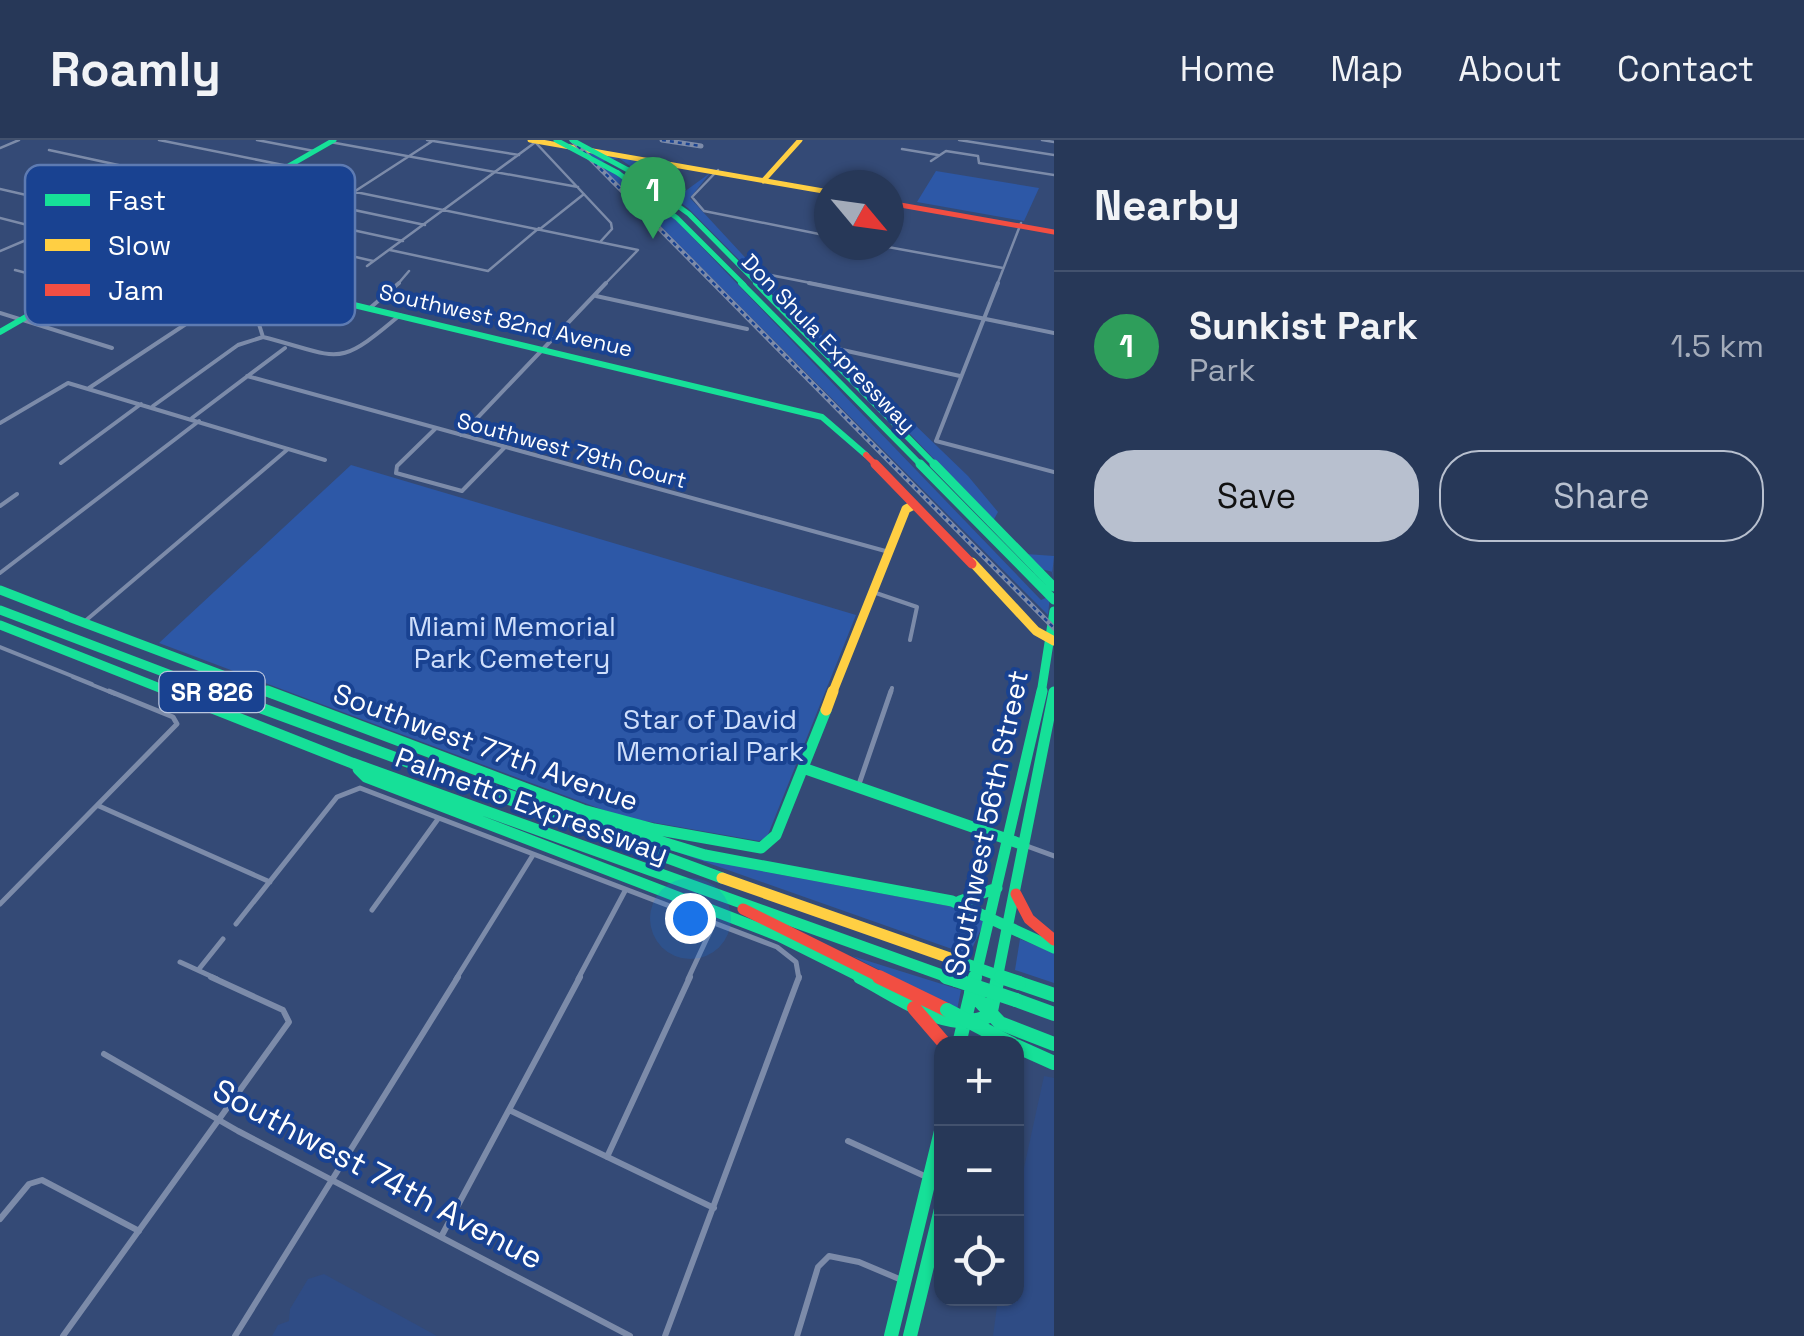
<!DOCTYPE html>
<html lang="en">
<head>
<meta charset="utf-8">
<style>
  body { margin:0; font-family:"Space Grotesk",sans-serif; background:#334361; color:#f1f3f6 }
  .controls { position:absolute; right:30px; bottom:30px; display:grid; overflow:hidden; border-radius:20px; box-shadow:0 2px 8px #0004 }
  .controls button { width:90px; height:90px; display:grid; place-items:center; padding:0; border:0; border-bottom:2px solid #43526e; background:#273858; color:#f1f3f6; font:50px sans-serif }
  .compass { position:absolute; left:814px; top:30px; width:90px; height:90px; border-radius:50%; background:#273858; box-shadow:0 2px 8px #0004; rotate:119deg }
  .you { position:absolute; left:690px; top:778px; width:35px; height:35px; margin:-25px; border:8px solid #fff; border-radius:50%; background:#1a73e8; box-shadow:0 0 0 15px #1a73e833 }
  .badge { display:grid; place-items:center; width:65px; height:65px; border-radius:50%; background:#b8c0cf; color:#fff; font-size:32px; font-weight:700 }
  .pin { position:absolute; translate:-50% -82px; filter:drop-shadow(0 2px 5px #0008) }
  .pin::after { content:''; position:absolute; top:52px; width:35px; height:30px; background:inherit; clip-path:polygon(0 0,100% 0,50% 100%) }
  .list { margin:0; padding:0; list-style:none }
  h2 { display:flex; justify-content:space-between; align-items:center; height:130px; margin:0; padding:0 40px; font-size:42px }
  h2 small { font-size:32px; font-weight:400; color:#a4acba }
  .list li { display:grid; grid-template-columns:65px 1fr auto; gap:30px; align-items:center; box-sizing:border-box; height:150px; padding:0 40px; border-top:2px solid #43526e }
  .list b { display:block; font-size:38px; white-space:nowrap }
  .list p { margin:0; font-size:32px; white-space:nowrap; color:#a4acba }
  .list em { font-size:32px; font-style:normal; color:#a4acba }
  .actions { display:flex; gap:20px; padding:30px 40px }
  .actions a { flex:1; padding:22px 0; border:2px solid #b8c0cf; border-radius:40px; text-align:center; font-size:35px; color:#b8c0cf }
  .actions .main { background:#b8c0cf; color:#111 }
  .icon { flex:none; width:55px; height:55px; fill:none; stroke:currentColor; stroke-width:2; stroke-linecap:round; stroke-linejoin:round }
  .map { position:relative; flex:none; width:1054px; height:1196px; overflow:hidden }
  header { display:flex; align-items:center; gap:60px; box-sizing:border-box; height:140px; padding:0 50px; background:#273858; border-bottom:2px solid #43526e }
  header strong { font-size:48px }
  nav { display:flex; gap:55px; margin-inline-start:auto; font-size:35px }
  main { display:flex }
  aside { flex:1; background:#273858 }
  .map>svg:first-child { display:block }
</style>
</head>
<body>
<header>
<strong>Roamly</strong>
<nav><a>Home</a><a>Map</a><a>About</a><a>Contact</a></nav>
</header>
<main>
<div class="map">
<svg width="1054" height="1196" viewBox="0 0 1054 1196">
  <rect width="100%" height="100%" fill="#344a76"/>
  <path fill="#2d58a7" d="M584,10L639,20L684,52L710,33L690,58L779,154L968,336L998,372L993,381L892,275L899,277L874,256L688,68L619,18L602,22L672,76L1041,460L1048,457L1053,432L1041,429L1026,414L1054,416L1048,475Z
    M936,31L1039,48L1024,81L917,62Z
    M351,325L856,475L767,697L759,701L622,677L159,503Z
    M640,699L766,732L965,769L983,780V785L969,815Z
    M1020,799L1054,813V843L1015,830Z
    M852,816L961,850L957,870Z"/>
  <path fill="#2f4c85" d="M1044,936L1054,938V1196H993L998,1159L1016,1158L1017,1060Z
    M324,1134L437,1196H272L278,1185L289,1181L290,1169L308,1139Z"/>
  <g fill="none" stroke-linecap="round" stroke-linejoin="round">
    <path stroke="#7c8ba9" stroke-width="2.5" d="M159,0L288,26
      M257,0L314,11
      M427,0L519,15
      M959,0L1054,15
      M1042,0L1054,2
      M330,2L578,47
      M536,3L611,83L612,89L601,101
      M0,8L19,0
      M902,9L938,15
      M49,10L243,52
      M931,21L946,11L978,16L979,23L1054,35
      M718,30L692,57L704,71L829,96
      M273,35L638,110L604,145
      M245,47L425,85
      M0,49L87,69L170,74L373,121
      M220,61L403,101
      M0,78L133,112
      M309,81L434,0
      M540,89L584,54
      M877,105L1003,128
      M390,110L488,131L539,88
      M0,111L45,92
      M367,126L537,1
      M15,130L68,144
      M760,133L821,145
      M75,144L81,145
      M65,145L80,142
      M244,145L252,140
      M397,145L409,131
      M997,145L1021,83"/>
    <path stroke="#7c8ba9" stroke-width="4" d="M64,143L68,144
      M809,143L1054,193
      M998,143L936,301L1054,332
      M75,144L173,169L179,180L188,183
      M68,149L63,146L76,143
      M596,156L747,189
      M370,168L399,143
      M0,173L112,208
      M257,178L263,197
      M263,197C342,217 335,230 400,175
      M838,209L960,236
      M247,236L889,412
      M89,248L248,143
      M153,266L238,205L263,197
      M192,278L285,208
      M0,283L68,243L325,320
      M435,289L397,326L396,333L462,351L505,307
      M461,295L606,143
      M61,323L141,264
      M0,366L17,354
      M0,433L199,281
      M873,452L917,467L910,500
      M84,482L288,309
      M0,507L92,544
      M73,537L115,554
      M890,554L892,548"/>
    <path stroke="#7c8ba9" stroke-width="5" d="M858,647L891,551
      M99,666L270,742
      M1024,705L1054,716
      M0,764L177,584L173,577L109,551
      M372,770L438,679
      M236,784L337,657L360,648L777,807L796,822L799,839
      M180,822L217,839
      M199,829L223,799
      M456,839L533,715
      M578,839L625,751
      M688,839L714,783"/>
    <path stroke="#7c8ba9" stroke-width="6" d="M104,914L238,991L630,1196
      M509,970L714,1068
      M848,1001L942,1044
      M607,1017L690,837
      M0,1079L29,1044L42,1040L139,1091
      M441,1097L580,837
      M63,1196L289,882L283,870L211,837
      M235,1196L458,837
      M665,1196L799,837
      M797,1196L818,1127L829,1116L859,1122L904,1141"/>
    <path stroke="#16e098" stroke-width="5" d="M628,30L689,74L759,145
      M618,33L677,78L744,145
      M133,112L273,145
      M81,145L334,0"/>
    <path stroke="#16e098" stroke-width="6" d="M262,143L822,277L866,315
      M741,143L922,326
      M756,143L936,326
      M0,192L85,143"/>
    <path stroke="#16e098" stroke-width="9" d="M920,324L1054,460
      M934,324L1054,447
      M0,450L67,476
      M0,470L221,554
      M66,476L273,554
      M0,485L175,554
      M1041,554L1054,471"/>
    <path stroke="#16e098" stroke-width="11" d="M169,551L352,623L953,839
      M215,551L722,738
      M267,551L583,670L654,689L761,708L776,695L826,570
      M803,628L1024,705
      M358,629L366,637L779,796L865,839
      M437,633L705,715L952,761L1054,808
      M960,761L997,748
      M975,839L1042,551
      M997,839L1054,552"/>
    <path stroke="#16e098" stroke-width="14" d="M860,837C898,856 949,897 991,875
      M946,837L956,840
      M1019,843L1054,855
      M971,852L1000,883L1054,904
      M1016,860L1054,874
      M990,876L998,837
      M959,904L975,837
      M891,1196L942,987
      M910,1196L942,1065"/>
    <path stroke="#ffcf43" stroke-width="5" d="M530,0L829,52
      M763,41L800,0"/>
    <path stroke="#ffcf43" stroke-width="9" d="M972,422L1036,491L1054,501
      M832,554L906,369L914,365"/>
    <path stroke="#ffcf43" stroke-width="11" d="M826,570L833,551
      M722,738L961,822"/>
    <path stroke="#f24e42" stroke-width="5" d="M889,63L1054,92"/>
    <path stroke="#f24e42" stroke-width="6" d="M866,315L877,326"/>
    <path stroke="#f24e42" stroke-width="9" d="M875,324L972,424"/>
    <path stroke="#f24e42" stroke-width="11" d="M1016,754L1029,779L1054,800
      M743,769L884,839"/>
    <path stroke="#f24e42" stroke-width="14" d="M879,837L947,870
      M914,868L945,904"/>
    <g stroke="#7d8ba9" stroke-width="5">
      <path id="rail" d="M572,0L1054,488
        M662,0L701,6"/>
    </g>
    <use href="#rail" stroke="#194291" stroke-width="2.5" stroke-dasharray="4" stroke-linecap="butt"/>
    <path stroke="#16e098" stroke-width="5" d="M556,0L618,33
      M572,0L628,30"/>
    <path stroke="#16e098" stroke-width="11" d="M961,822L1008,839"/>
    <path stroke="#16e098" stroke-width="14" d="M1001,837L1019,843
      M956,840L1016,860
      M947,870L1012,904
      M1016,906L1054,923"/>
  </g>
  <g text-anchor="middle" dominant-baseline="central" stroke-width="8" stroke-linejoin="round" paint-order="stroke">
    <g font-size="22" fill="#fff" stroke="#194291">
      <text transform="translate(506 180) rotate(13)">Southwest 82nd Avenue</text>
      <text transform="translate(829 203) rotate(46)">Don Shula Expressway</text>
      <text transform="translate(572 310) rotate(15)">Southwest 79th Court</text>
    </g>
    <rect fill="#194291" stroke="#bac6de" stroke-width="2.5" x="159.5" y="532" width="105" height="40" rx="8"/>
    <g font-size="25" font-weight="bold" fill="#fff">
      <text x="212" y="552">SR 826</text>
    </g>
    <g font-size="28" fill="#cedefb" stroke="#194291">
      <text x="512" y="486">Miami Memorial<tspan x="512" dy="32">Park Cemetery</tspan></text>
      <text x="710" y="579">Star of David<tspan x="710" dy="32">Memorial Park</tspan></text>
    </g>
    <g font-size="28" fill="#fff" stroke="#194291">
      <text transform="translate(486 607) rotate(20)">Southwest 77th Avenue</text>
      <text transform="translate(532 665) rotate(20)">Palmetto Expressway</text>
      <text transform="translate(986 683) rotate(-78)">Southwest 56th Street</text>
    </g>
    <g font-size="32" fill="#fff" stroke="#194291">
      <text transform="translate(378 1034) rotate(28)">Southwest 74th Avenue</text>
    </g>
  </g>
  <rect x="25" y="25" width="330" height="160" rx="15" fill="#194291" stroke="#5e7bb2" stroke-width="2.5"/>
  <rect x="45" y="54" width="45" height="12" fill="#16e098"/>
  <rect x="45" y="99" width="45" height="12" fill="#ffcf43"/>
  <rect x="45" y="144" width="45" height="12" fill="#f24e42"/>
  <g font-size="28" fill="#fff">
    <text x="108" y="70">Fast</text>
    <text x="108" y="115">Slow</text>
    <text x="108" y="160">Jam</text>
  </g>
</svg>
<div class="controls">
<button>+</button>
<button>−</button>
<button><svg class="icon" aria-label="locate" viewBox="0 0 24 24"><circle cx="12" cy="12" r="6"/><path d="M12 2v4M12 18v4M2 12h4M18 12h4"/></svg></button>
</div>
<svg class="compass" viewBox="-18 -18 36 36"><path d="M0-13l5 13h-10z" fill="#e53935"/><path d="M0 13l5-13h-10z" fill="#a4acba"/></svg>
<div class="you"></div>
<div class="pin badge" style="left:653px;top:99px;background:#2e9e5b">1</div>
</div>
<aside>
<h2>Nearby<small></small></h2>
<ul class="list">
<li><span class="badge" style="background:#2e9e5b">1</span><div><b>Sunkist Park</b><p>Park</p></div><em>1.5 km</em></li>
</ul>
<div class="actions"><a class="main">Save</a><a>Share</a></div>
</aside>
</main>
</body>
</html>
